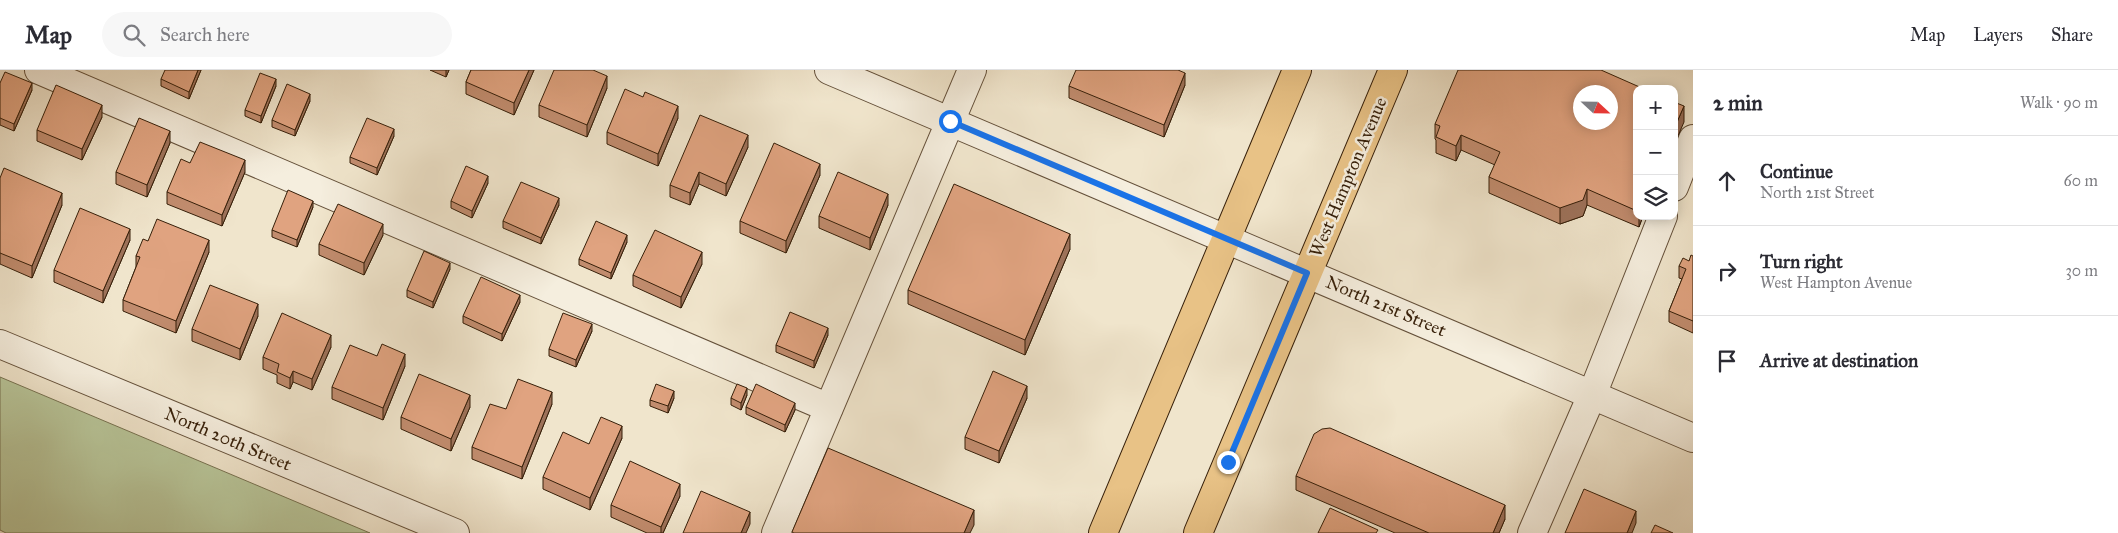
<!DOCTYPE html>
<html lang="en">
<head>
<meta charset="utf-8">
<style>
  body { margin:0; font-family:"IM FELL Great Primer",serif; background:#f7f7f7; color:#2b2b33 }
  .controls { position:absolute; right:15px; top:15px; display:grid; overflow:hidden; border-radius:10px; box-shadow:0 2px 12px #0003 }
  .controls button { width:45px; height:45px; display:grid; place-items:center; padding:0; border:0; border-bottom:1px solid #e1e1e2; background:#fff; color:#2b2b33; font:25px sans-serif }
  .compass { position:absolute; left:1573px; top:15px; width:45px; height:45px; border-radius:50%; background:#fff; box-shadow:0 2px 12px #0003; rotate:112deg }
  .stop { position:absolute; width:15px; height:15px; margin:-11px; border:4px solid #1a73e8; border-radius:50%; background:#fff }
  .stop.end { background:#1a73e8; border-color:#fff; box-shadow:0 1px 5px #0008 }
  .list { margin:0; padding:0; list-style:none }
  h2 { display:flex; justify-content:space-between; align-items:center; height:65px; margin:0; padding:0 20px; font-size:21px }
  h2 small { font-size:16px; font-weight:400; color:#7c7c81 }
  .list li { display:grid; grid-template-columns:32px 1fr auto; gap:15px; align-items:center; box-sizing:border-box; height:90px; padding:0 20px; border-top:1px solid #e1e1e2 }
  .list b { display:block; font-size:19px; white-space:nowrap }
  .list p { margin:0; font-size:16px; white-space:nowrap; color:#7c7c81 }
  .list em { font-size:16px; font-style:normal; color:#7c7c81 }
  .icon { flex:none; width:28px; height:28px; fill:none; stroke:currentColor; stroke-width:2; stroke-linecap:round; stroke-linejoin:round }
  .map { position:relative; flex:none; width:1693px; height:463px; overflow:hidden }
  header { display:flex; align-items:center; gap:30px; box-sizing:border-box; height:70px; padding:0 25px; background:#fff; border-bottom:1px solid #e1e1e2 }
  header strong { font-size:24px }
  nav { display:flex; gap:28px; margin-inline-start:auto; font-size:18px }
  .search { width:350px; height:45px; background:#f7f7f7; display:flex; align-items:center; gap:12px; box-sizing:border-box; padding:0 18px; border-radius:28px; color:#7c7c81; font-size:19px }
  main { display:flex }
  aside { flex:1; background:#fff }
  .map>svg:first-child { display:block }
</style>
</head>
<body>
<header>
<strong>Map</strong>
<div class="search"><svg class="icon" aria-label="search" viewBox="0 0 24 24"><circle cx="10" cy="10" r="6"/><path d="M15 15l6 6"/></svg>Search here</div>
<nav><a>Map</a><a>Layers</a><a>Share</a></nav>
</header>
<main>
<div class="map">
<svg width="1693" height="463" viewBox="0 0 1693 463">
  <rect width="100%" height="100%" fill="#f0e5cc"/>
  <filter id="stains"><feTurbulence type="fractalNoise" baseFrequency=".004" numOctaves="4"/><feColorMatrix values="0 0 0 0 .2 0 0 0 0 .09 0 0 0 0 .02 0 0 0 .5 -.17"/></filter>
  <radialGradient id="worn" r=".72"><stop offset=".6" stop-color="#630" stop-opacity="0"/><stop offset="1" stop-color="#630" stop-opacity=".3"/></radialGradient>
  <path fill="#b8c599" stroke="#777251" d="M0,307L370,463H6L0,460Z"/>
  <g fill="none" stroke-linecap="round" stroke-linejoin="round">
    <g stroke="#64503a" stroke-width="30">
      <path id="minor" d="M39,0L829,338
        M829,0L1693,368
        M1674,117L1693,69
        M0,274L455,463
        M776,463L972,0
        M1532,463L1592,325L1663,146"/>
    </g>
    <g stroke="#361f09" stroke-width="30">
      <path id="major" d="M1103,463L1297,0
        M1198,463L1393,0"/>
    </g>
    <use href="#minor" stroke="#f5eede" stroke-width="28"/>
    <use href="#major" stroke="#e8c286" stroke-width="28"/>
  </g>
  <path fill="#c18c6e" stroke="#361f09" d="M201,0L189,29L161,16V9Z
    M430,0H449L446,7Z
    M471,0H534L514,45L466,24V12Z
    M0,13L32,20L14,61L0,55Z
    M1185,15L1164,67L1069,28V16Z
    M276,16L261,53L245,46V40Z
    M607,18L587,67L539,47V35Z
    M1637,19V146H1643L1639,157L1587,135L1583,146L1560,154L1489,123V107L1495,95L1461,80L1456,91L1436,83V70L1435,69V54Z
    M310,31L295,66L272,57V50Z
    M102,47L82,90L37,71V60Z
    M678,48L658,96L607,74V62Z
    M394,66L377,105L350,93V87Z
    M170,73L147,127L116,114V102Z
    M748,77L726,126L699,114L690,135L670,127V115Z
    M190,93L245,102L222,156L167,134V122Z
    M820,105L786,183L740,163V151Z
    M0,108L62,135L32,208L0,194Z
    M488,113L472,148L451,138V131Z
    M559,135L541,174L503,158V151Z
    M888,135L870,180L819,158V146Z
    M313,137L297,177L272,167V160Z
    M383,165L364,205L319,185V174Z
    M130,170L103,233L54,212V200Z
    M148,171L209,182L176,263L123,241V230L136,197V186Z
    M627,172L611,209L579,195V189Z
    M1070,179L1025,285L908,234V220Z
    M1693,186V263L1669,252V241L1682,209L1679,208V196L1689,191Z
    M702,194L681,238L633,216V205Z
    M450,199L433,238L407,227V220Z
    M520,232L502,271L463,253V246Z
    M258,246L240,290L192,271V259Z
    M592,261L576,297L549,286V279Z
    M828,265L814,298L776,282V275Z
    M331,277L312,320L293,312L290,319L277,313V305L263,299V287Z
    M377,286L405,296L383,350L332,329V317Z
    M747,325L741,340L731,335V328Z
    M674,328L668,343L650,336V330Z
    M1027,328L999,393L965,379V367Z
    M552,334L522,409L472,389V377L506,339Z
    M470,337L451,381L401,359V347Z
    M746,337L795,340L785,362L746,344Z
    M622,368L590,440L543,419V407L589,374Z
    M1296,406L1505,449L1499,463H1395L1296,420Z
    M680,426L663,463H647L611,447V435Z"/>
  <path fill="#9d725a" stroke="#361f09" d="M198,0H201L189,29V22Z
    M446,0H449L446,7Z
    M529,0H534L514,45V33Z
    M1185,3V15L1164,67V55Z
    M607,6V18L587,67V55Z
    M276,9V16L261,53V46Z
    M32,13V20L14,61V54Z
    M310,24V31L295,66V60Z
    M102,35V47L82,90V79Z
    M678,36V48L658,96V84Z
    M1684,36V52L1674,75V59Z
    M394,59V66L377,105V98Z
    M170,61V73L147,127V115Z
    M748,65V77L726,126V114Z
    M1461,65V80L1456,91V76Z
    M245,90V102L222,156V145Z
    M820,94V105L786,183V171Z
    M699,102V114L690,135V123Z
    M488,106V113L472,148V141Z
    M1587,119V135L1583,146L1560,154V138Z
    M62,123V135L32,208V196Z
    M888,124V135L870,180V168Z
    M559,128V135L541,174V168Z
    M313,131V137L297,177V170Z
    M1639,146H1643L1639,157Z
    M383,154V165L364,205V193Z
    M130,159V170L103,233V221Z
    M1070,164V179L1025,285V270Z
    M627,165V172L611,209V203Z
    M209,170V182L176,263V251Z
    M702,182V194L681,238V227Z
    M450,193V199L433,238V232Z
    M520,225V232L502,271V264Z
    M258,234V246L240,290V279Z
    M592,254V261L576,297V290Z
    M828,258V265L814,298V291Z
    M331,265V277L312,320V309Z
    M405,284V296L383,350V338Z
    M293,301V312L290,319V308Z
    M1027,316V328L999,393V381Z
    M747,318V325L741,340V333Z
    M674,321V328L668,343V336Z
    M552,322V334L522,409V397Z
    M470,325V337L451,381V369Z
    M795,333V340L785,362V355Z
    M622,356V368L590,440V428Z
    M680,414V426L663,463H661V457Z
    M1505,435V449L1499,463H1493Z
    M974,440V455L970,463H964Z
    M1636,441V453L1632,463H1627Z
    M750,442V454L746,463H741Z"/>
  <path fill="#e0a380" stroke="#361f09" fill-rule="evenodd" d="M165,0H198L189,22L161,9Z
    M471,0H529L514,33L466,12Z
    M554,0H593L607,6L587,55L539,35Z
    M1076,0H1178L1185,3L1164,55L1069,16Z
    M1458,0H1601L1644,19H1637V141L1587,119L1583,130L1560,138L1489,107L1500,82L1461,65L1456,76L1436,67L1440,56L1435,54ZM1580,22H1610V52H1580Z
    M5,2L32,13L14,54L0,48V13Z
    M260,3L276,9L261,46L245,40Z
    M287,14L310,24L295,60L272,50Z
    M56,15L102,35L82,79L37,60Z
    M625,19L643,27L645,22L678,36L658,84L607,62Z
    M1674,32L1684,36L1674,59Z
    M700,45L748,65L726,114L699,102L690,123L670,115Z
    M139,48L170,61L147,115L116,102Z
    M367,48L394,59L377,98L350,87Z
    M200,72L245,90L222,145L167,122L181,89L190,93Z
    M774,73L820,94L786,171L740,151Z
    M466,96L488,106L472,141L451,131Z
    M4,98L62,123L32,196L0,183V108Z
    M838,102L888,124L870,168L819,146Z
    M521,112L559,128L541,168L503,151Z
    M954,114L1070,164L1025,270L908,220Z
    M288,120L313,131L297,170L272,160Z
    M338,134L383,154L364,193L319,174Z
    M80,138L130,159L103,221L54,200Z
    M157,149L209,170L176,251L123,230L140,187L136,186L143,169L148,171Z
    M596,151L627,165L611,203L579,189Z
    M655,160L702,182L681,227L633,205Z
    M424,181L450,193L433,232L407,220Z
    M1691,185L1693,186V251L1669,241L1686,199L1679,196L1683,188L1689,191Z
    M481,207L520,225L502,264L463,246Z
    M210,215L258,234L240,279L192,259Z
    M790,242L828,258L814,291L776,275Z
    M282,243L331,265L312,309L293,301L290,308L277,302L279,294L263,287Z
    M563,243L592,254L576,290L549,279Z
    M382,274L405,284L383,338L332,317L350,275L377,286Z
    M993,301L1027,316L999,381L965,367Z
    M419,304L470,325L451,369L401,347Z
    M518,309L552,322L522,397L472,377L490,334L506,339Z
    M656,314L674,321L668,336L650,330Z
    M737,314L747,318L741,333L731,328Z
    M756,314L795,333L785,355L746,337Z
    M601,347L622,356L590,428L543,407L563,362L589,374Z
    M1330,358L1505,435L1493,463H1429L1296,406L1314,364L1322,359Z
    M828,378L974,440L964,463H794L792,462Z
    M630,391L680,414L661,457L611,435Z
    M1584,419L1636,441L1627,463H1565Z
    M701,421L750,442L741,463H683Z
    M1330,438L1378,460L1376,463H1318Z
    M1655,455L1673,463H1651Z"/>
  <g fill="none" stroke-linecap="round" stroke-linejoin="round">
    <path stroke="#1a73e8" stroke-width="6" d="M950,51L1307,203L1228,392"/>
  </g>
  <g text-anchor="middle" dominant-baseline="central" stroke-width="5" stroke-linejoin="round" paint-order="stroke">
    <g font-size="18" fill="#361f09" stroke="#f5eede">
      <text transform="translate(1348 107) rotate(-67)">West Hampton Avenue</text>
      <text transform="translate(1386 236) rotate(23)">North 21st Street</text>
      <text transform="translate(228 369) rotate(23)">North 20th Street</text>
    </g>
  </g>
  <rect width="100%" height="100%" filter="url(#stains)"/>
  <rect width="100%" height="100%" fill="url(#worn)"/>
</svg>
<div class="controls">
<button>+</button>
<button>−</button>
<button><svg class="icon" aria-label="layers" viewBox="0 0 24 24"><path d="M12 4l9 5-9 5-9-5zM3 14l9 5 9-5"/></svg></button>
</div>
<svg class="compass" viewBox="-18 -18 36 36"><path d="M0-13l5 13h-10z" fill="#e53935"/><path d="M0 13l5-13h-10z" fill="#7c7c81"/></svg>
<div class="stop" style="left:950px;top:51px"></div>
<div class="stop end" style="left:1228px;top:392px"></div>
</div>
<aside>
<h2>2 min<small>Walk · 90 m</small></h2>
<ul class="list">
<li><svg class="icon" aria-label="ahead" viewBox="0 0 24 24"><path d="M12 20V5M6 11l6-6 6 6"/></svg><div><b>Continue</b><p>North 21st Street</p></div><em>60 m</em></li>
<li><svg class="icon" aria-label="right" viewBox="0 0 24 24"><path d="M7 20v-9h11M14 6l5 5-5 5"/></svg><div><b>Turn right</b><p>West Hampton Avenue</p></div><em>30 m</em></li>
<li><svg class="icon" aria-label="arrive" viewBox="0 0 24 24"><path d="M6 21V4h12l-3 4 3 4H6"/></svg><div><b>Arrive at destination</b></div></li>
</ul>
</aside>
</main>
</body>
</html>
